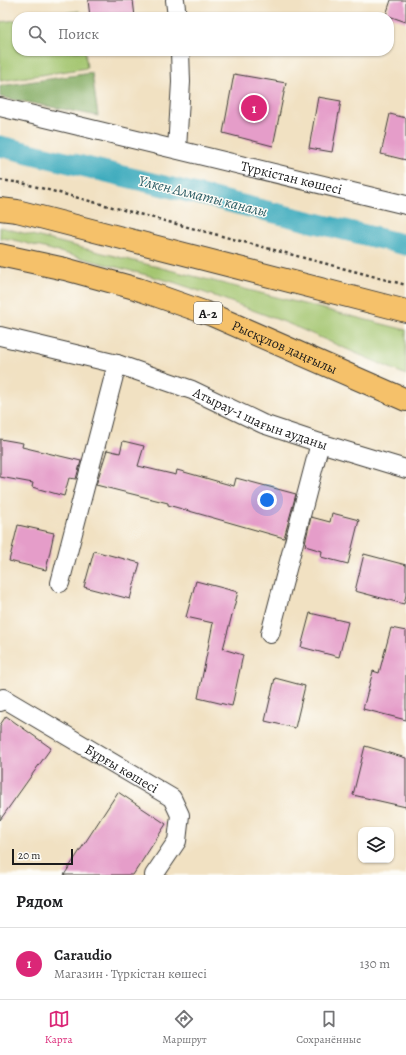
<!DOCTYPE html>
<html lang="ru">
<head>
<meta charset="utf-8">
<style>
  body { margin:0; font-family:Alegreya,serif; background:#f6f6f6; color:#202124 }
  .controls { position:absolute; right:12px; bottom:12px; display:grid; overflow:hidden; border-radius:8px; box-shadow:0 1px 3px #0004 }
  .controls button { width:36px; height:36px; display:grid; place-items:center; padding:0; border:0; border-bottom:1px solid #e0e0e0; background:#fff; color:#202124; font:20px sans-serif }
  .scale { position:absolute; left:12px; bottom:10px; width:61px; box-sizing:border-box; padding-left:4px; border:2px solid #1c1c1c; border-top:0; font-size:11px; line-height:14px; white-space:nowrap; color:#1c1c1c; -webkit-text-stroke:3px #fdfcf7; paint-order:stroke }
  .you { position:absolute; left:267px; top:500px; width:14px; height:14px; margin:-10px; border:3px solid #fff; border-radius:50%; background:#1a73e8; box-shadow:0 0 0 6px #1a73e833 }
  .badge { display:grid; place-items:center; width:26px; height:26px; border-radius:50%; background:#db2777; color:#fff; font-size:13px; font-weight:700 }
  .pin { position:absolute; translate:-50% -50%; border:2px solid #fff; box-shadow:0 1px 4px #0006 }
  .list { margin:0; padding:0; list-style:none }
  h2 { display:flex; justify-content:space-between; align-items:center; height:52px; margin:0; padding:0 16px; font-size:17px }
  h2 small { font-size:13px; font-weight:400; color:#757577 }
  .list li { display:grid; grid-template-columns:26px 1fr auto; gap:12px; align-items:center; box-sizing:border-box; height:72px; padding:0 16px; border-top:1px solid #e0e0e0 }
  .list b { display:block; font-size:15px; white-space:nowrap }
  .list p { margin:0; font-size:13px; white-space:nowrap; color:#757577 }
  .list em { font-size:13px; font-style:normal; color:#757577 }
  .icon { flex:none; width:22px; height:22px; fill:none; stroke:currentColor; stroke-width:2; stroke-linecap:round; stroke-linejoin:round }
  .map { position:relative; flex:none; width:406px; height:875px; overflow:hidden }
  .search { position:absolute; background:#fff; box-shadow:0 1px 3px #0004; left:12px; right:12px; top:12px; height:44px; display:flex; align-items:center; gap:10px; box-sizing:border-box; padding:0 14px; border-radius:16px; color:#757577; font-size:15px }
  .sheet { height:124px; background:#fff }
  nav { display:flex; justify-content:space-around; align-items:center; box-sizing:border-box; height:56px; border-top:1px solid #e0e0e0; background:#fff; font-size:11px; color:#757577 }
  nav a { display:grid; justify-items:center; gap:2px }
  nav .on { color:#db2777 }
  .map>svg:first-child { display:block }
</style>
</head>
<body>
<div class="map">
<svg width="406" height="875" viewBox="0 0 406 875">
  <rect width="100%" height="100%" fill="#fdfcf7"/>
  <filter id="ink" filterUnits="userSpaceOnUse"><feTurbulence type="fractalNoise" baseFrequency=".025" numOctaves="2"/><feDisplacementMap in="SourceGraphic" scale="8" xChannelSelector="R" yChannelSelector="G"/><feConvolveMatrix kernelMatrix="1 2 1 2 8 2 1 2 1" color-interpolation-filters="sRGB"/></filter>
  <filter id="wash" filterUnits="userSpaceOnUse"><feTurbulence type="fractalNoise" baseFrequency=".012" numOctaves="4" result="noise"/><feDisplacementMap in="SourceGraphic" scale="16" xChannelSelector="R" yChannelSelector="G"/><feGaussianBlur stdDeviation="0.9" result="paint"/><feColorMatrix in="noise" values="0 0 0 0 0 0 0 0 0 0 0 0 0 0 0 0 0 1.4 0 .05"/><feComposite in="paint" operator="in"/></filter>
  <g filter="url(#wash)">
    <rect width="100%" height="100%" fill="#f1e1c2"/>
    <path fill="#a3c56e" stroke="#607045" d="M79,11L80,17H36Z
      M17,20V51H85L87,68L0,81V22Z
      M0,227L406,330V375L287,323L223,299L173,282L10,239L0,238Z"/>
    <path fill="#82aa61" stroke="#4f633e" d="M92,73L98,116L0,97V86Z"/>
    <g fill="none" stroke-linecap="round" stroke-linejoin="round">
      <path stroke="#3eabbd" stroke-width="21" d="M0,146L406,245"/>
    </g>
    <g id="blocks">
      <path fill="#e59dc9" d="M88,0H133L135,17H90Z
        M391,0H406V22L386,15Z
        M234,74L286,83L273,146L223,133Z
        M318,97L341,101L332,152L309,148Z
        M390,114L406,118V160L381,154Z
        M0,439L23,443L22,447L81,461L76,479L69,478L64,496L32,487L33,483L0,477Z
        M123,441L144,446L138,466L176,475L177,470L234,486L236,478L296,494L284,538L168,505V503L96,485L107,450L120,453Z
        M332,513L359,520L348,564L321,557L322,551L305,546L306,544L305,543L311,517L330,522Z
        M18,525L54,533L46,570L9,561Z
        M94,551L140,563L130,599L84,587Z
        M364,554L406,565V595L404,604L355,591Z
        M196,581L238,592L223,649L243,655L232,706L198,698L213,623L186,617Z
        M310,613L348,622L339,657L301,647Z
        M391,628L406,631V720L363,709L373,671L379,673Z
        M275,678L305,686L295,728L265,721Z
        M6,716L51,748L0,820V725Z
        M365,746L406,758V807L353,795Z
        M118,792L166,824L133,875H64Z"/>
    </g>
  </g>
  <g filter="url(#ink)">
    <use href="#blocks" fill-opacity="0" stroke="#3c3a35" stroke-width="1"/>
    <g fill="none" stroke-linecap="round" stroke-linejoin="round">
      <g stroke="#3c3a35" stroke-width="20">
        <g id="minor">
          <path d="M175,0L177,17"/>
          <path id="s1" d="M0,107L406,205"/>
          <path d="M177,149L181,82L180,51"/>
          <path id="s2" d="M0,336L117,364L192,390L263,424L320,443L406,469"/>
          <path d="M60,583L117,364"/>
          <path d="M270,634L320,443"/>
          <path id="s3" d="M0,702L3,698L172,798L180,815L177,841L154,875"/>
        </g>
      </g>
      <g stroke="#3c3a35" stroke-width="24">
        <g id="primary">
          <path d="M0,209L17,211L406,311"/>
          <path id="s4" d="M0,255L65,269L138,289L212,315L406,400"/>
        </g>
      </g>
      <path stroke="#3c3a35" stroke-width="2.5" stroke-dasharray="3 3" stroke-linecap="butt" d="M0,180L22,183L406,285"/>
      <use href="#minor" stroke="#fff" stroke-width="18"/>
      <use href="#primary" stroke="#f5c16b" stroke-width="22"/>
    </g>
  </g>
  <g text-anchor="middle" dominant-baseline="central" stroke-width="3" stroke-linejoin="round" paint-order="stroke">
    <rect fill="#fdfcf7" stroke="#605f5e" stroke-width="1" x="194" y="302" width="28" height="22" rx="3"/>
    <g font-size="13" font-weight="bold" fill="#1c1c1c">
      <text x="208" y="313">A-2</text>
    </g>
    <g font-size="14" fill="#1c1c1c" stroke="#fdfcf7">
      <text stroke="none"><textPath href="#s1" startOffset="300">Түркістан көшесі</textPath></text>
      <text stroke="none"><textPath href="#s4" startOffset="300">Рысқұлов даңғылы</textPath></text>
      <text stroke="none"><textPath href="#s2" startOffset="274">Атырау-1 шағын ауданы</textPath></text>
      <text stroke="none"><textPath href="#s3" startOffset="143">Бұрғы көшесі</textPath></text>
    </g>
    <g font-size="15" font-style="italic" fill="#2b5c64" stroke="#fdfcf7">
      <text transform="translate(203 196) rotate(14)">Үлкен Алматы каналы</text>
    </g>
  </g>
</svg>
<div class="controls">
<button><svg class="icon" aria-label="layers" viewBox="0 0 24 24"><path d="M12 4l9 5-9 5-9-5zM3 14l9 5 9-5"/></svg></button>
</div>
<div class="scale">20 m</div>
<div class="you"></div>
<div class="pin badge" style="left:254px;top:108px">1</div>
<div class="search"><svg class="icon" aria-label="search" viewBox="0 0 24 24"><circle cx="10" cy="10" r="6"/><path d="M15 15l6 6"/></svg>Поиск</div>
</div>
<section class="sheet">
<h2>Рядом<small></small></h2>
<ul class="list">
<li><span class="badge">1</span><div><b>Caraudio</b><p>Магазин · Түркістан көшесі</p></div><em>130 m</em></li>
</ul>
</section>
<nav>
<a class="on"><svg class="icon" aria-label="map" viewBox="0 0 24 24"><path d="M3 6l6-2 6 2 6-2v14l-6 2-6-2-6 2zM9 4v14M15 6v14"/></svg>Карта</a>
<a><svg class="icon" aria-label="directions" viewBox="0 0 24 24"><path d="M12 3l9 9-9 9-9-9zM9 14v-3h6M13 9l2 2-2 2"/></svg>Маршрут</a>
<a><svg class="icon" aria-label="saved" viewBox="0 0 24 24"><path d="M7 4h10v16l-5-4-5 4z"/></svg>Сохранённые</a>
</nav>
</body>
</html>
